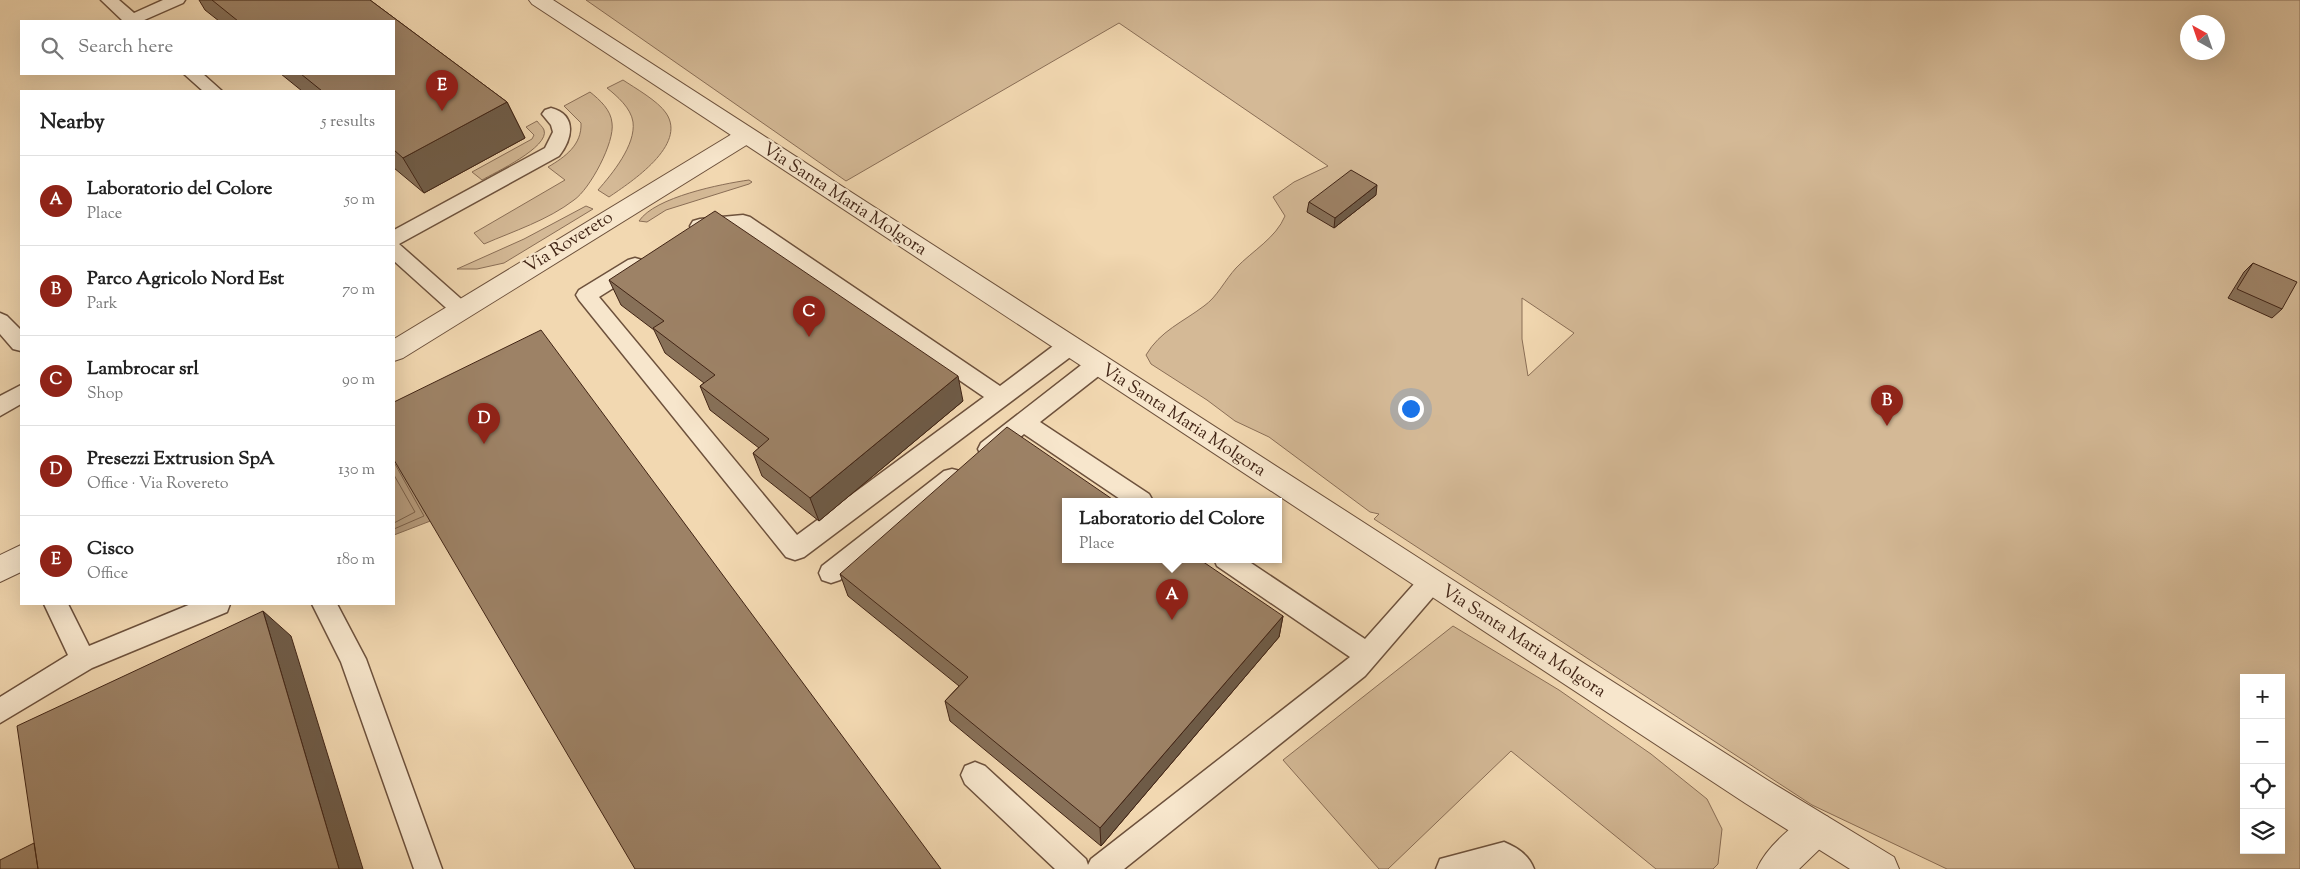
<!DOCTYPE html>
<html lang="en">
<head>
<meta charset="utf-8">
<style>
  body { margin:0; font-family:"Sorts Mill Goudy",serif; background:#f6f6f6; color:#222 }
  .controls { position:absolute; right:15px; bottom:15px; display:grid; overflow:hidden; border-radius:0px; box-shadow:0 5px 20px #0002 }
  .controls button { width:45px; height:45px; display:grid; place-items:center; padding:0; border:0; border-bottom:1px solid #e0e0e0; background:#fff; color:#222; font:25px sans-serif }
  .compass { position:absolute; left:2180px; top:15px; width:45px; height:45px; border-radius:50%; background:#fff; box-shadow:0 5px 20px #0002; rotate:320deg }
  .you { position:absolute; left:1410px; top:408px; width:18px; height:18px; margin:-12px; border:4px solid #fff; border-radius:50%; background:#1a73e8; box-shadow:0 0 0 8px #1a73e833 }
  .badge { display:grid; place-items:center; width:32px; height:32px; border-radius:50%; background:#8f2418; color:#fff; font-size:16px; font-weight:700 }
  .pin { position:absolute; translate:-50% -41px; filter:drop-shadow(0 1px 2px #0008) }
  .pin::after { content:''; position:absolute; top:26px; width:18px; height:15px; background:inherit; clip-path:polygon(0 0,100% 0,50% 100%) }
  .popup { position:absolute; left:1062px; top:498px; width:220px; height:65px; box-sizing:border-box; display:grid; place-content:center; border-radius:0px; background:#fff; filter:drop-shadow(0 1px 4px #0005); font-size:16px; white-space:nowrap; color:#767676 }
  .popup b { font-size:19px; color:#222 }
  .popup::after { content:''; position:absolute; left:50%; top:100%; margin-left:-10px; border:10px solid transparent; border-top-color:#fff }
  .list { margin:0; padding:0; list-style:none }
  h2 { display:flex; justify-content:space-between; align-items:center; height:65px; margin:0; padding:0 20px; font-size:21px }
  h2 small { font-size:16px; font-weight:400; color:#767676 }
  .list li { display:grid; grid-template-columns:32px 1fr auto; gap:15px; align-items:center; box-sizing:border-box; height:90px; padding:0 20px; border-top:1px solid #e0e0e0 }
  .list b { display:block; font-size:19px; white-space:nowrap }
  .list p { margin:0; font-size:16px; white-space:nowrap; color:#767676 }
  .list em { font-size:16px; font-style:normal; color:#767676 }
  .icon { flex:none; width:28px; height:28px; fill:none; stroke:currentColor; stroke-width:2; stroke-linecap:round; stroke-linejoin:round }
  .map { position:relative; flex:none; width:2300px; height:869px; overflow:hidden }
  .search { position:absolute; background:#fff; box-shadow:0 5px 20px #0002; left:20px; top:20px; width:375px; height:55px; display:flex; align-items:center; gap:12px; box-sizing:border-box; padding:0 18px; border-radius:0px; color:#767676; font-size:19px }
  .panel { position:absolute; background:#fff; box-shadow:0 5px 20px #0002; left:20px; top:90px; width:375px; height:515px; border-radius:0px }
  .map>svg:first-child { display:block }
</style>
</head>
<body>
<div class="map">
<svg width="2300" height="869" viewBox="0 0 2300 869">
  <rect width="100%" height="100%" fill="#f2d8b1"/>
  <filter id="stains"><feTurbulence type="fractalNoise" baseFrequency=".004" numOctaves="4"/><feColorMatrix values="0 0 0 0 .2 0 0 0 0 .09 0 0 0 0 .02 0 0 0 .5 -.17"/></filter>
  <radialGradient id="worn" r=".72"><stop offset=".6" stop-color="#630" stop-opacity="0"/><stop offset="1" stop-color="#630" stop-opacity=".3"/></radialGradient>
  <path fill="#d4b996" stroke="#8a6e56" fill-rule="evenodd" d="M586,0H2300V869H1947L1812,805L1374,519L1379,514L1370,512L1269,437L1235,421L1207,400L1151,364L1146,355C1160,331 1183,322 1204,306C1217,297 1225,280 1236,268C1252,251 1276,238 1285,216L1273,197L1294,182L1328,166L1119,23L846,181ZM2188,22H2218V52H2188ZM1522,298L1574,333L1528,376L1522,339ZM2244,678H2281V850H2244Z
    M623,80C635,88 658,101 666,113C688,145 631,182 609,197L598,190C612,174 636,145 633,122C631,108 617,96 607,88Z
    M590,92C600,100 611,110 612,123C615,142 590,189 574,200C548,220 514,231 484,244L474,233L565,180L548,167C565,157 582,145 581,123L564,106Z
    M537,121C539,124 543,127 544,130C550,147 494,173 482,180L472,172L532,139L534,135L526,127Z
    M749,180L752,182L749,184L666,210L647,222L639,221C655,197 721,184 749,180Z
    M586,206L593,209L504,263L477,269H457L524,239Z
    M1453,626L1559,690L1651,754L1707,799L1722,829L1718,864L1713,869H1656L1511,751L1388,869H1379L1283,760Z"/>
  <path fill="#b69b7c" stroke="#876b53" d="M394,453L433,520L394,535Z"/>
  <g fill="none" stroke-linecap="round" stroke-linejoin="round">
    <path stroke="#7c6048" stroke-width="1" d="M394,475L415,512L394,523
      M394,529L424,516L395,464"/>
    <g stroke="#6d513c" stroke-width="3">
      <path id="service" d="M101,0H119L134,13L163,0H185L183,3L142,21H123Z
        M184,74H203L222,91H203Z
        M551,108C578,115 572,140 559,156L399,244L468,305L471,310L468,315L461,318L454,315L394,261V230L545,148L553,132L551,125L542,114L545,110Z
        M743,215L750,217L1000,386L1061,340L1069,338L1077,340L1080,346L1077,352L804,557L795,560L786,557L579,300L576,295L579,290L628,260L635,258L642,260L645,265L642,270L599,297L797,535L984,397L739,229L700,233L693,231L690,226L693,221L700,219Z
        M0,313L7,316L21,330V351L13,349L0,334Z
        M1097,357L1105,359L1108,365L1105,371L1040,422L1149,494L1153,501H1123L1024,434C1011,444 998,461 981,455L978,449L981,443L1089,359Z
        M21,385V404L0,416V396Z
        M952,469L960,471L964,478L960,485L840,580L831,583L822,580L819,573L822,566L944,471Z
        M1214,559H1245L1365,639L1422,575L1431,571L1440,575L1443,582L1440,589L1365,676L1124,869H1055L965,784L961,775L965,766L975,762L985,766L1086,859L1088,865L1091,859L1350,657L1217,566Z
        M44,604H68L89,646L191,604H230L227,612L92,668L0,723V697L68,655Z
        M312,604H337L366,659L442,869H414L341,662Z
        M1504,842C1518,848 1529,855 1534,869H1436L1440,859Z"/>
    </g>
    <g stroke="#6d513c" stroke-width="2">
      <path id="minor" d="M745,129L753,131L756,136L753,141L403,358L394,361V339L737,131Z
        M21,545V572L0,582V555Z
        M1816,812L1828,817L1833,829L1828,841L1799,869H1757C1765,849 1795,821 1816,812Z"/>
    </g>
    <g stroke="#6d513c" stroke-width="2">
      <path id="tertiary" d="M529,0H553L1442,573L1769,781L1894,857L1899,869H1850L1745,803L532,4Z"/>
    </g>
    <use href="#service" fill="#f7e6cc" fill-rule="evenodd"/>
    <use href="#minor" fill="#f7e6cc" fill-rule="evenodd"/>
    <use href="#tertiary" fill="#f7e6cc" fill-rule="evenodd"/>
  </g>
  <path fill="#877058" stroke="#412415" d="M199,0H370L507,102L525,138L424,193L394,168V91H302L281,74H394V21H219L205,10Z
    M1376,195L1334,228L1307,212L1309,202Z
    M2253,263L2282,309L2272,318L2228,298L2244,272Z
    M609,280L963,401L819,521L762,476L753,453L759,448L710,410L700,386L704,383L665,353L654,330L621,305Z
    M840,574L1283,616L1279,637L1101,846L950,721L945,701L959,686L848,596Z"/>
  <path fill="#6e5b47" stroke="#412415" d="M507,102L525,138L424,193L403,158Z
    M1377,185L1376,195L1334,228L1335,218Z
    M958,376L963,401L819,521L810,498Z
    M263,611L291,636L363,869H339Z
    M1283,616L1279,637L1101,846L1100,828Z"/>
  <path fill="#9d8266" stroke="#412415" d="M212,0H370L507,102L403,158L394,150V91H322L301,74H394V21H238Z
    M1351,170L1377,185L1335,218L1309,202Z
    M715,211L958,376L810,498L753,453L769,439L700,386L715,375L653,328L664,321L609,280Z
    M2253,263L2297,282L2282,309L2237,289Z
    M541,330L941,869H635L394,460V402Z
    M1007,427L1115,501H1066V559H1199L1283,616L1100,828L945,701L968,677L840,574Z
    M263,611L339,869H38L17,726Z
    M34,843L38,869H0V860Z"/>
  <g text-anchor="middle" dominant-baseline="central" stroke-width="4.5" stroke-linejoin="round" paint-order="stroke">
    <g font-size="18" fill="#412415" stroke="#f7e6cc">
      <text transform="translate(844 200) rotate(33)">Via Santa Maria Molgora</text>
      <text transform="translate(569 243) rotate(-32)">Via Rovereto</text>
      <text transform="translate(1183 421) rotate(33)">Via Santa Maria Molgora</text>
      <text transform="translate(1523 642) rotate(33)">Via Santa Maria Molgora</text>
    </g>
  </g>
  <rect width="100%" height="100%" filter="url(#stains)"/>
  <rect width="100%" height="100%" fill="url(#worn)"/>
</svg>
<div class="controls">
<button>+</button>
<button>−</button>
<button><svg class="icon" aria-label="locate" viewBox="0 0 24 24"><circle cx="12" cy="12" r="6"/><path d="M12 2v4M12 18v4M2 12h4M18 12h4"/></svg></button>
<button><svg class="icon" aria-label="layers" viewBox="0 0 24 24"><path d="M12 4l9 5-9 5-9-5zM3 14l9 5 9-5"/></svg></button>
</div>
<svg class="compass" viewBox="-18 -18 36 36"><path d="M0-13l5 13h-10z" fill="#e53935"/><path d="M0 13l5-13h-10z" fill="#767676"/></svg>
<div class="you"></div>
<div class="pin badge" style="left:1172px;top:620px">A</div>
<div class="popup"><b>Laboratorio del Colore</b>Place</div>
<div class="pin badge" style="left:1887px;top:426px">B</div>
<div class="pin badge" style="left:809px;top:337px">C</div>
<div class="pin badge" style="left:484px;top:444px">D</div>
<div class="pin badge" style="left:442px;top:111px">E</div>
<div class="search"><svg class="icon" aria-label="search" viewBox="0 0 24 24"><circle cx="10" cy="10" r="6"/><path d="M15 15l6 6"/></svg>Search here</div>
<section class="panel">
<h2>Nearby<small>5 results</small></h2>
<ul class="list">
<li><span class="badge">A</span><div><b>Laboratorio del Colore</b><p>Place</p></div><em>50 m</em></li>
<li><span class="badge">B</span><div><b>Parco Agricolo Nord Est</b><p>Park</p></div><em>70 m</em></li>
<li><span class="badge">C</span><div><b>Lambrocar srl</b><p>Shop</p></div><em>90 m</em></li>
<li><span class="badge">D</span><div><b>Presezzi Extrusion SpA</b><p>Office · Via Rovereto</p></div><em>130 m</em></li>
<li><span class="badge">E</span><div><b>Cisco</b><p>Office</p></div><em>180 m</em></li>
</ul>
</section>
</div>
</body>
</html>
